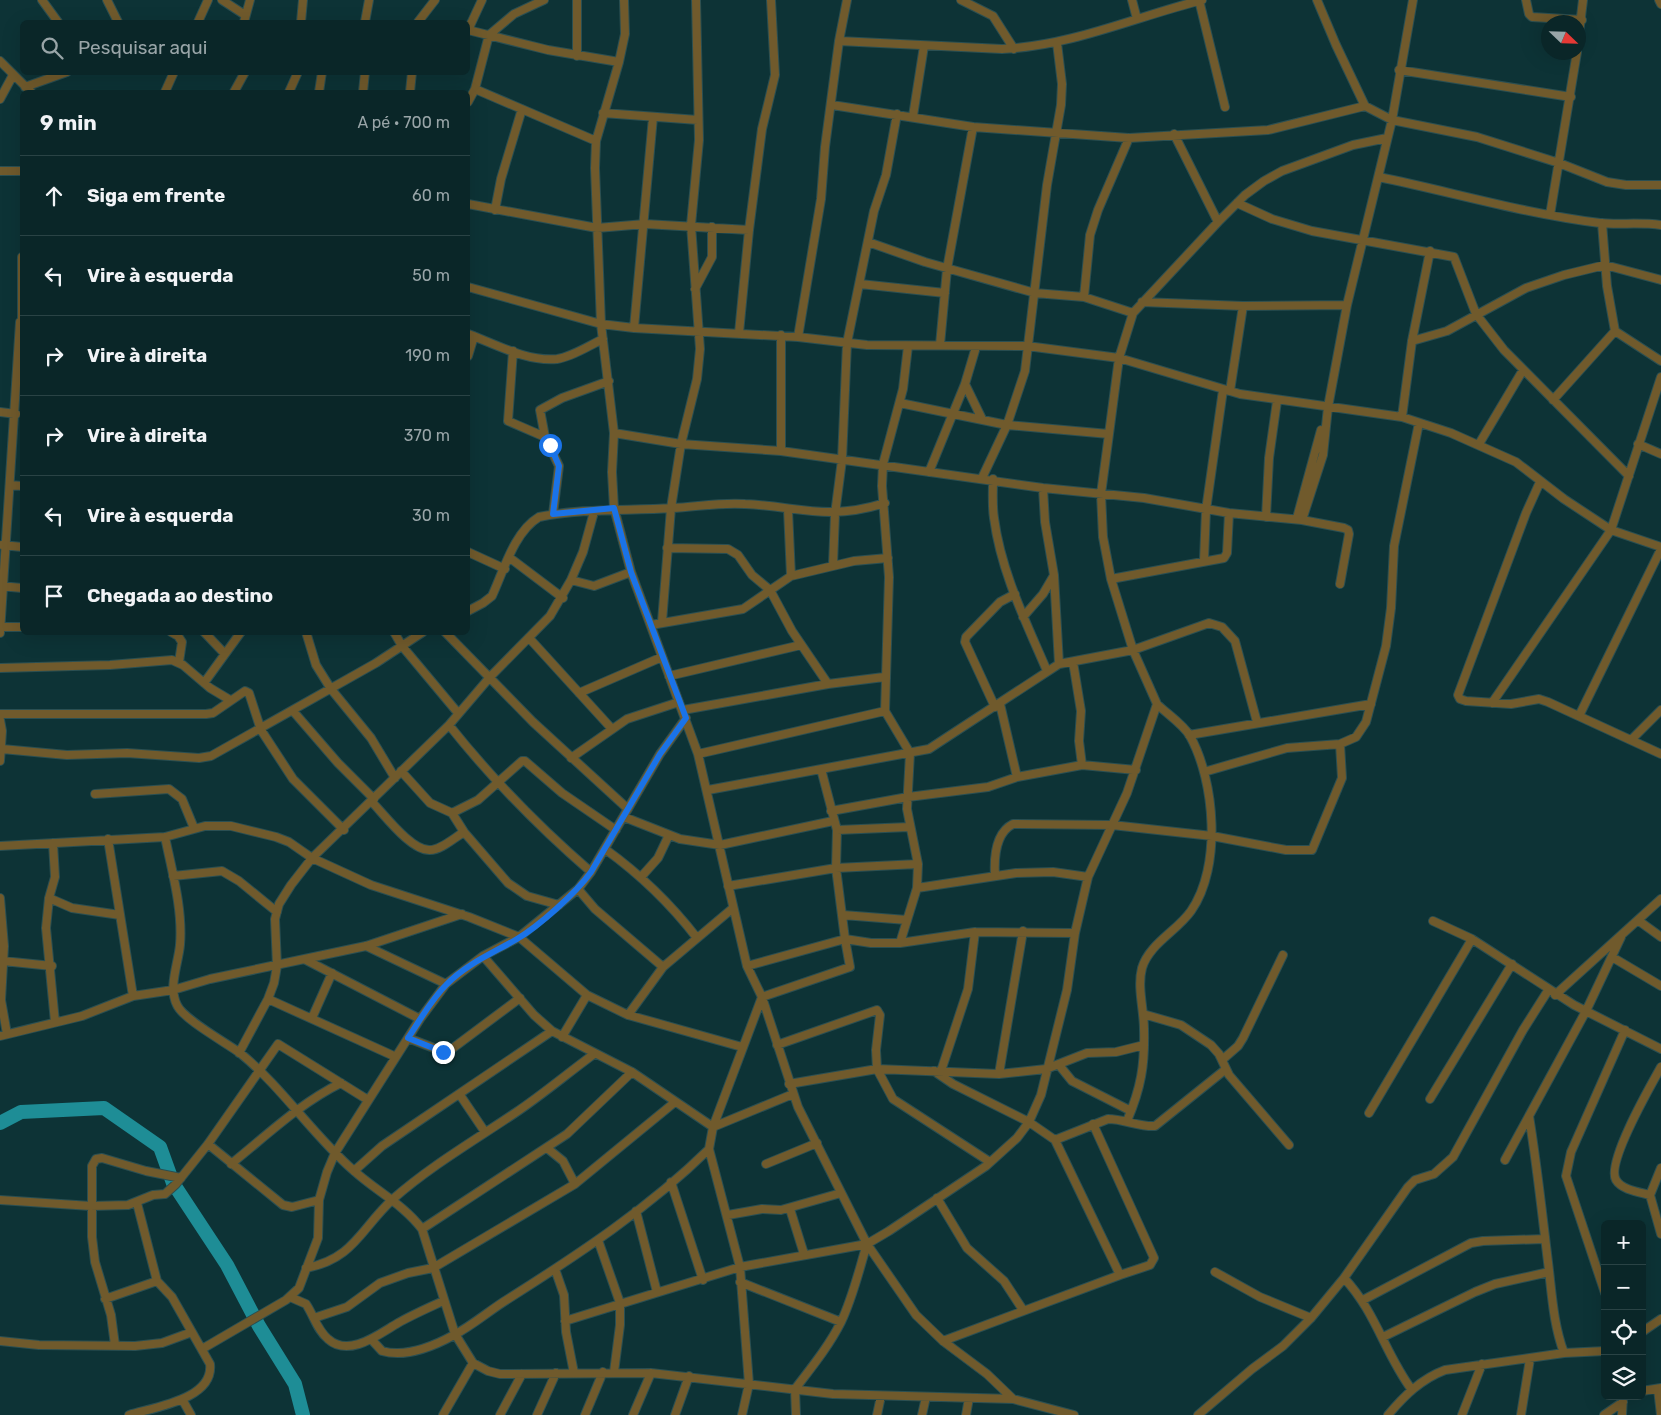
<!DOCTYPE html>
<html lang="pt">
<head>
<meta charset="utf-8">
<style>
  body { margin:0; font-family:Rubik,sans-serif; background:#132e30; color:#f1f3f6 }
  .controls { position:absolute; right:15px; bottom:15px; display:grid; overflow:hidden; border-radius:8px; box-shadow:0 5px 20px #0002 }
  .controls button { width:45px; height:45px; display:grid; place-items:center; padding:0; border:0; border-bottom:1px solid #2a4345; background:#0a2628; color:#f1f3f6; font:25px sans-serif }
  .compass { position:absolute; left:1541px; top:15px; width:45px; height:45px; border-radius:50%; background:#0a2628; box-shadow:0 5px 20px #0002; rotate:113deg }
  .stop { position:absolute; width:15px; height:15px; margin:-11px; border:4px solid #1a73e8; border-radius:50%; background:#fff }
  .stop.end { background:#1a73e8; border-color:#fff; box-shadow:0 1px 5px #0008 }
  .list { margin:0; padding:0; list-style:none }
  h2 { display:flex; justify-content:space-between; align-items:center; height:65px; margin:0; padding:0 20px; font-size:21px }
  h2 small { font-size:16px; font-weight:400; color:#99a5a8 }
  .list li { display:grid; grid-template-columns:32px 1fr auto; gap:15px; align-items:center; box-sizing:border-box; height:80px; padding:0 20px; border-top:1px solid #2a4345 }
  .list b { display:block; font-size:19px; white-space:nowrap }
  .list em { font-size:16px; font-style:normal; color:#99a5a8 }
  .icon { flex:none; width:28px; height:28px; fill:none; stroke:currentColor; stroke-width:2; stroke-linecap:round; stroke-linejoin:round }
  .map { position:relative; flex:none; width:1661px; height:1415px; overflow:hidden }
  .search { position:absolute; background:#0a2628; box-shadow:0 5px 20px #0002; left:20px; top:20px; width:450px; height:55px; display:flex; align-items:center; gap:12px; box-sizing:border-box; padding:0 18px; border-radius:8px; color:#99a5a8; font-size:19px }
  .panel { position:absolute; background:#0a2628; box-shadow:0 5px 20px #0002; left:20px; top:90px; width:450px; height:545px; border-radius:8px }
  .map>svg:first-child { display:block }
</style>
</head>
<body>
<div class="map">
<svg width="1661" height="1415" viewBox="0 0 1661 1415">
  <rect width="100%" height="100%" fill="#0d3336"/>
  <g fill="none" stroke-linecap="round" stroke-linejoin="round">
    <path stroke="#1e8d96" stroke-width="14" d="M0,1123L21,1112L104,1108L160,1147L173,1183L227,1265L259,1326L295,1384L303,1415"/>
    <g stroke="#2a4f52" stroke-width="10">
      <path id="minor" d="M42,0L58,22
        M107,0L118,22
        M222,0L245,15
        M544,0L514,14L489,35L475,89L596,141
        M577,0V56
        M624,0L625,34L619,62L596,141L595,168L601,324L614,433L612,472L614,508L631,572L698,754L747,966L762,997L798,1107L867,1244L916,1315L943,1341L987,1374L1013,1399L1074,1415
        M961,0L993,16L1014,49
        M1132,0L1137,19
        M1199,0L1225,107
        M1317,0L1336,45L1365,106L1392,120L1477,137L1559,163L1607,182L1626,185H1661
        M1526,0L1529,14L1532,17L1582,20
        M1659,0L1661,4
        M198,22L208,0
        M244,22L250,0
        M301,22L303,0
        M365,22L369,0
        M418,22L435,0
        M468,30L548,50L619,62
        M468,30L482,0
        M839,41L1002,49C1071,46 1135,17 1202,0
        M1578,42L1583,0
        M0,61L31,92
        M1399,70L1571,97
        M25,87L67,72
        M165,92L174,72
        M234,92L245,72
        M289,92L298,72
        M319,92L322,72
        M363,92L365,72
        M410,92L412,72
        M0,99L13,75
        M468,102L475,89
        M832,105L973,127L1129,138L1268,130L1365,106
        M603,113L698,120
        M913,116L924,46
        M1174,134L1218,222
        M0,171H22
        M1379,177C1452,192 1526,214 1600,223C1619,225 1640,222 1661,225
        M1237,203L1272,219L1312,231L1454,257L1476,314L1504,350L1629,476
        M468,204L597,228L645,224L749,230
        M495,210L501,179L522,109
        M1550,215L1577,52
        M1602,223L1607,286L1615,331L1661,361
        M868,242L925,262L1035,293L1084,297L1133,313
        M860,284L945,293
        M468,287L601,324L634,328L798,337L867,345L1027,346L1119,358L1240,394L1402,417L1451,433L1516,462L1564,499L1611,530L1661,547
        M695,289L712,257V227
        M1084,297L1090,235L1098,210L1129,138
        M1142,302L1243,306L1347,305
        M22,327V257
        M634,328L653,117
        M739,333L749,230L762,129L775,75L771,0
        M468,334C495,344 527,362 557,359C572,357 590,345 603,339
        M781,335V451
        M798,337L821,199L825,147L839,41L847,0
        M1412,341L1447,331L1526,288L1564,275L1605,265L1661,280
        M940,345L947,269L973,127
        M513,351L508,421L545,437
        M468,356L474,336
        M965,384L982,419
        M1230,391L1243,306
        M1553,400L1615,331
        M900,403L1007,425L1109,434
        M0,412L16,414
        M1402,417L1412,341L1430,251
        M614,433L681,444L781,451L1043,488L1144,498L1229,513L1302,520L1344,528L1348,530L1349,534L1340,584
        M1479,444L1523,370
        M1638,444L1661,454
        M929,472L965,384L976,347
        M982,478L1007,425L1025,371L1047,185L1061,105L1062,84L1057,43
        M993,479C993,492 992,505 994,518C1001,572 1026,622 1047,671
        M1540,482L1526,513L1458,695L1460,699L1466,701L1511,704L1539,699L1548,702L1661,754
        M10,485L22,486
        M1043,488L1045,522L1054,575L1059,664
        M788,510L791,576
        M553,514L559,466L545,437L540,410L562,398L609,381
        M1266,517L1269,458L1277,401
        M1297,518L1321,430
        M1302,520L1323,455L1328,407L1347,305L1392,120L1413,0
        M2,545L22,547
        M667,548L728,549L738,555L752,575L770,590L792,631L828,684
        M468,552L505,569
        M510,558L563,598
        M1204,560L1206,510L1223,390
        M833,565L835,514L842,460L847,343L874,211L886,175L897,114
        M1111,579L1224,558L1227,553L1229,513
        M571,580L594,586L631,572
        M0,586L22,588
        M468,611L483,603L492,596C504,570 514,532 539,517C583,508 628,511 672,508C696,507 721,502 745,504C801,507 827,521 885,503
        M1023,617L1043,594L1053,577
        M662,622L671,508L681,444L697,379L700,349L691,225L699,140L696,0
        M651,625L743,609L791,576L854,561L888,558
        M0,627H22
        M171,632L178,636L182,642L179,662
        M204,632L225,654
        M306,632L316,665L331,689L371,738L395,778
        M394,632L402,646L458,713
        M445,632L533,722L628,809
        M0,633L20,322
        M530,639L612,729
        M1073,662L1081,711L1079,741L1082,765L1136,770
        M0,668L110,665L172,660L183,665L210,688L230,700
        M669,676L801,645
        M204,683L241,632
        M579,693L662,657
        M1492,703L1611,530L1661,377
        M1000,704L1017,777
        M995,707L965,642L966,637L1000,602L1015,594
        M683,710L828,684L884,677
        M293,711L338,763L374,799
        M885,711L889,577L882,486L883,464L903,389L908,346
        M0,714H206L213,713L245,691L249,693L261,730L293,779L344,830
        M1579,716L1661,549
        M0,720L2,731L0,761
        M449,725C492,779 539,827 591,872
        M1189,735L1371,704
        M1632,739L1661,710
        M2,749L67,755L127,753L199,758L211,756L376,663L423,632
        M698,754L885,711L910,753L907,809L918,864L917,888
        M571,758L627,719L679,702
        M401,771L430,803L452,813L464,832L508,883L527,896L559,905
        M1204,772L1287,748L1340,744L1356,737L1366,722L1386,646L1391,608L1394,546L1419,423
        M708,790L929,749L1059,664L1133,650L1209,623L1222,627L1235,641L1257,722
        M95,794L169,789L182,799L194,828
        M371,801C384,814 411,851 430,850C441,850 454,838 464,832
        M831,811L908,797L988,787L1017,777L1082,765
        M452,813L478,800L522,761H525L562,793L616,830
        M624,817L680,839L720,845L833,821
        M837,830L909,827
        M165,837C172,871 183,910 180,945C178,965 168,987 177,1005C183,1019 225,1042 240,1053C282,1087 312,1134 353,1170C376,1191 403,1204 422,1229L455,1334L473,1363L488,1371L500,1374L651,1373L833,1394L1013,1399
        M108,839L133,996
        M53,843L55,877L49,898L46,928L55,1022
        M0,846L165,837L205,826H231L276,837L289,842L312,858L371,885L469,917L519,937L587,995L628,1015L742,1047
        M605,849C641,875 670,903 697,938
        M173,876L222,871L239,881L277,912
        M995,876C994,859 995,833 1013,824L1112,825L1212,836L1286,850H1312L1342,778L1340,744
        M641,877L658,858L669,835
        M728,886L836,868L918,864
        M578,889L595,909L663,967
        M0,898L4,946L1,1000L7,1034
        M49,898L72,908L120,915
        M843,915L907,920
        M1433,921L1472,939L1574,1005L1661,1049
        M1639,921L1661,937
        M900,943L975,932L1075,933
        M366,946L446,984
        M483,956L534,1015L552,1031L632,1072L713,1127L793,1094
        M1612,957L1661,986
        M306,960L420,1019
        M3,961L52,966
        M747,966L845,939L836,868L837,830L821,769
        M1555,995L1661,899
        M268,999L396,1057
        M1143,1014L1181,1025L1211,1045L1219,1054L1229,1075L1289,1145
        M628,1015L663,967L733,908
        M312,1018L332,973
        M0,1036L82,1016L133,996L173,990L210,979L366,946L462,914
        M562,1037L587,995
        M408,1038L439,1050L449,1051L520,998
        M777,1045L877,1010L880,1015L876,1050L877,1069L893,1099L990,1162
        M239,1053L268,999L274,983L277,966L275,919L279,904L291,885L312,858L449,725L490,677L550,616L571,580L583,552L594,512
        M1222,1060L1238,1046L1243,1038L1283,955
        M1059,1065L1072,1081L1131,1111
        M934,1071L953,1084L1029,1122L1055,1140L1120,1275L943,1341
        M941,1071L968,989L975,932
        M999,1074L1023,931
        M789,1084L877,1069L999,1074L1046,1069L1087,1053L1116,1052L1144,1045
        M460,1095L485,1132
        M1430,1099L1512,964
        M1369,1113L1472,939
        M1529,1116C1537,1165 1542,1213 1548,1262C1552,1294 1553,1323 1564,1353
        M1127,1121C1141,1088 1145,1065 1144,1029C1144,1010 1137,987 1142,968C1149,944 1177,931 1191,911C1222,867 1215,781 1190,736C1183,724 1167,714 1157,704
        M1093,1124L1154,1258L1150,1265L1120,1275
        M1055,1140L1108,1119C1124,1119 1139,1127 1155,1126L1226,1069
        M208,1144L283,1205L292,1207L319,1200
        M547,1148L563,1161L575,1184
        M1505,1160L1586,1011L1621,937
        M231,1164C266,1136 300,1103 341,1083
        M766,1164L817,1143
        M1661,1168L1650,1195L1661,1234
        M354,1171L382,1146L552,1031
        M671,1182L703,1280
        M1650,1195C1639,1192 1622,1190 1616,1180C1606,1163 1651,1085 1661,1067
        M937,1198L967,1248L1004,1281L1023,1310
        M0,1200L91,1206L128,1205L153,1195L165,1194L176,1184L208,1144L278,1044L368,1100
        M790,1209L804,1254
        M636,1211L657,1292
        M728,1215L762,1209L781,1210L841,1193
        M422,1229L567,1134L632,1072
        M598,1240L620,1303V1325L614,1372
        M306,1268C354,1259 361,1228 393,1199C429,1167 475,1140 515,1113C542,1095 568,1073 594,1054
        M555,1269L564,1295L566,1332L574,1373
        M1215,1272L1260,1297L1311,1318
        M1344,1278C1376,1312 1385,1354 1412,1390
        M740,1282L841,1322
        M1605,1293L1566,1176L1571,1152L1625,1030
        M290,1297L306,1304C314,1316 317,1330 328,1339C349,1358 379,1334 398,1323C412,1315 428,1308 443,1301
        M105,1299L157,1281
        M1363,1300L1471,1243L1483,1241L1545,1239
        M314,1318L347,1307L380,1283L408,1273L433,1268L575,1184L675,1102
        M565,1321L740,1267L867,1244L889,1231L986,1166L1017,1138L1029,1122L1041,1095L1067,990L1075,933L1088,877L1127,793L1157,704L1133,650L1111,579L1103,537L1101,494L1109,434L1119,358L1133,313L1218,222L1245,195L1264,181L1282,171L1353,145L1387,138
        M1642,1332L1661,1319
        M1383,1337L1475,1292L1495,1284L1549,1272
        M371,1339L382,1351C406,1358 434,1346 454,1335C473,1325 490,1310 508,1299C579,1254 649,1208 709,1149
        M0,1341L39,1345L135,1346L162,1343L192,1332
        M115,1345L111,1315L95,1262L92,1237V1166L96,1159L102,1158L146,1171L181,1178
        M202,1349L286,1300L299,1288L318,1238L319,1200L327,1172L335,1153L420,1019L446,984L483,956L519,937L578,889L591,872L660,754L686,718
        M1658,1389L1661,1415
        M1642,1391L1661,1388
        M182,1399L191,1415
        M129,1415C155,1407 214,1399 210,1364L172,1297L157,1281L137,1203
        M443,1415L473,1363
        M500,1415L522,1374
        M537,1415L556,1373
        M585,1415L603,1372
        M633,1415L651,1373
        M675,1415L689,1376
        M742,1415L749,1384L740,1267L709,1149L713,1127L762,997L850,967L845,939L871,943H900L917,888L1016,873L1053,872L1088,877
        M796,1415L795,1389C811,1368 829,1346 841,1322C853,1297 859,1270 867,1244
        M877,1415L881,1396
        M922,1415L926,1397
        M966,1415L969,1398
        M1198,1415L1252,1369L1283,1346L1311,1318L1344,1278L1408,1187L1415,1180L1434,1174L1453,1157L1523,1030L1549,989
        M1388,1415C1404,1396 1421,1379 1445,1370L1564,1353L1605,1351
        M1462,1415L1482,1364
        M1521,1415L1530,1359
        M1604,1415L1623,1402
        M1622,1415L1623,1396"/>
    </g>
    <use href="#minor" stroke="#705a2c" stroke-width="8"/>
  </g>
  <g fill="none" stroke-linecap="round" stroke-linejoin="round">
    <path stroke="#1a73e8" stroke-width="6" d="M443,1052L408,1038C420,1020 431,1000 446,985C466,964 493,953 517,939C539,926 576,893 591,872L660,754L686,718L631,572L614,508L553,514L559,466L550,445"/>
  </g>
</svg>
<div class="controls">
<button>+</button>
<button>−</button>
<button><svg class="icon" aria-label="locate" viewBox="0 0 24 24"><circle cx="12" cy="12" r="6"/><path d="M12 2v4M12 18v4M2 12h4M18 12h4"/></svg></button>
<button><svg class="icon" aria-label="layers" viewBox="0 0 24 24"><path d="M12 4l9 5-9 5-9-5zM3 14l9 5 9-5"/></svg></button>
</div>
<svg class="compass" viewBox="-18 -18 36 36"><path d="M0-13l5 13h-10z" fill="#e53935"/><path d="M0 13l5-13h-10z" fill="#99a5a8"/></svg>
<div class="stop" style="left:550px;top:445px"></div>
<div class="stop end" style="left:443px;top:1052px"></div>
<div class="search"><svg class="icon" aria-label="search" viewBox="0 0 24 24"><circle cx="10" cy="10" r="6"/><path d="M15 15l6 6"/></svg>Pesquisar aqui</div>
<section class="panel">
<h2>9 min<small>A pé · 700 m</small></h2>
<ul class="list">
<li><svg class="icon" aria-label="ahead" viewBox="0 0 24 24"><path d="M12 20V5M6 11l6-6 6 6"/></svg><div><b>Siga em frente</b></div><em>60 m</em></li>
<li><svg class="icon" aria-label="left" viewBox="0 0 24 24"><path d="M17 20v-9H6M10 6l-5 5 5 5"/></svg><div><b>Vire à esquerda</b></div><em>50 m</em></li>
<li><svg class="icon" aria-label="right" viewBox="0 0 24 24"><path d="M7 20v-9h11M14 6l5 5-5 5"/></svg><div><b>Vire à direita</b></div><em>190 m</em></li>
<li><svg class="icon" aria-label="right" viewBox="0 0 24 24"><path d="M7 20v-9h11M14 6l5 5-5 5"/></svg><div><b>Vire à direita</b></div><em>370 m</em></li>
<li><svg class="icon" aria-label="left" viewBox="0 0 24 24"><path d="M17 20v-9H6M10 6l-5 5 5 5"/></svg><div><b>Vire à esquerda</b></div><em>30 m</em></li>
<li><svg class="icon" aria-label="arrive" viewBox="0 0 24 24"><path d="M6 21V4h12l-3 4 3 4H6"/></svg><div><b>Chegada ao destino</b></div></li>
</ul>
</section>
</div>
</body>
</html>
